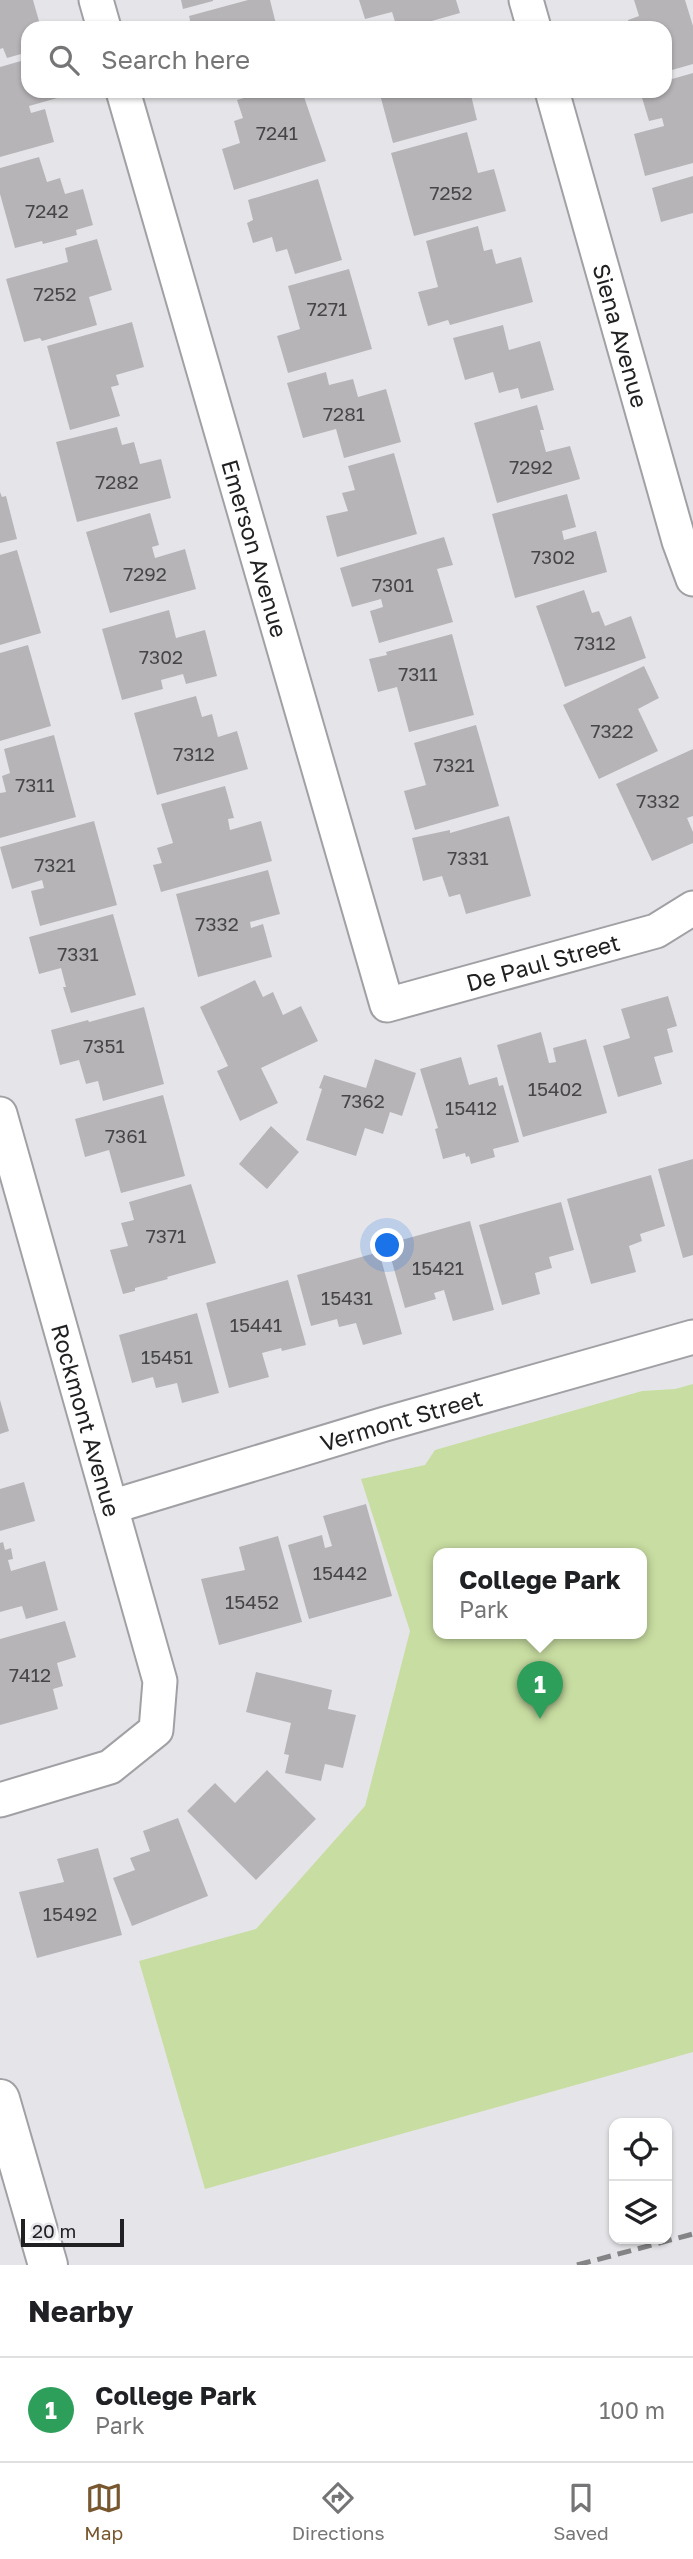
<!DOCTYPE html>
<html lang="en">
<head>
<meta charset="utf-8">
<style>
  body { margin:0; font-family:"Golos Text",sans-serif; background:#f2f2f2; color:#202124 }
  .controls { position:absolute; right:21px; bottom:21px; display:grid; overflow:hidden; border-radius:14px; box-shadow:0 2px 5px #0004 }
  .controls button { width:63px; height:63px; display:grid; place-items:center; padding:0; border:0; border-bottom:2px solid #e0e0e0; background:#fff; color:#202124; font:35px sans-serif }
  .scale { position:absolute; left:21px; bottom:18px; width:103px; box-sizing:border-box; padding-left:7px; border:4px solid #212123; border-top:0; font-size:19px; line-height:24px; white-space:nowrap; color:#212123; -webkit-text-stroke:5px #e5e5e9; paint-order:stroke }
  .you { position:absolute; left:388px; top:1246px; width:24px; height:24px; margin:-18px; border:5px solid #fff; border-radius:50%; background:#1a73e8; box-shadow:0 0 0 10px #1a73e833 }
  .badge { display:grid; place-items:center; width:46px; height:46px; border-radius:50%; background:#78562e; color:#fff; font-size:23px; font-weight:700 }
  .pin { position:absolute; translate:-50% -58px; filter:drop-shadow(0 2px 4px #0008) }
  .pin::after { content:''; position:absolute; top:37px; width:24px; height:21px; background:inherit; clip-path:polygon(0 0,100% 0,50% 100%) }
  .popup { position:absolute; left:433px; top:1548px; width:214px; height:91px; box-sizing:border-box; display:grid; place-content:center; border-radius:14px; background:#fff; filter:drop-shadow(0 2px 5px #0005); font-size:23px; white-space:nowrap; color:#757577 }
  .popup b { font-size:26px; color:#202124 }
  .popup::after { content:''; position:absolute; left:50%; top:100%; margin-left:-14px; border:14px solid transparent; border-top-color:#fff }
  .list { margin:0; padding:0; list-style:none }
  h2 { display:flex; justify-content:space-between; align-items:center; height:91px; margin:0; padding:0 28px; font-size:30px }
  h2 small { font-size:23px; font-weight:400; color:#757577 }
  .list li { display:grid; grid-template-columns:46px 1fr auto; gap:21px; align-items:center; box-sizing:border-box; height:105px; padding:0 28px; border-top:2px solid #e0e0e0 }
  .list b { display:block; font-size:26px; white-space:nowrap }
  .list p { margin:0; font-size:23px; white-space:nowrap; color:#757577 }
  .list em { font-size:23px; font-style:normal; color:#757577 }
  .icon { flex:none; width:38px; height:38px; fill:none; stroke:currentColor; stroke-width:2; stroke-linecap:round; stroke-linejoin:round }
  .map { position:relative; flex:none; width:693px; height:2265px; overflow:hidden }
  .search { position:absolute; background:#fff; box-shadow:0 2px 5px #0004; left:21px; right:21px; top:21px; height:77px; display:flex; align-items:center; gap:18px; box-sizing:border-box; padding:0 24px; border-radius:21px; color:#757577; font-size:26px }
  .sheet { height:196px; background:#fff }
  nav { display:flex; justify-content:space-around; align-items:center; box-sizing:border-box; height:98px; border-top:2px solid #e0e0e0; background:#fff; font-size:19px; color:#757577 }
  nav a { display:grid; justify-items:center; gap:4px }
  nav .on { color:#78562e }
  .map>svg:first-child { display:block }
</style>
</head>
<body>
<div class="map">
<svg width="693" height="2265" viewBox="0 0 693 2265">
  <rect width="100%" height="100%" fill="#e5e5e9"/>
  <path fill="#c8dda1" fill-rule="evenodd" d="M693,1384V2052L205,2189L139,1961L256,1929L365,1806L410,1631L361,1479L425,1465L435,1450L642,1391L675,1389ZM438,1553H642V1633H438Z"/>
  <path fill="#b7b4b8" d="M0,0H33L41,28H28V52L7,58L3,48L0,49Z
    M181,0H213V1L183,9Z
    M248,0H270L277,28H192L189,16Z
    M359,0H456L460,13L407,28H397L392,12L365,19Z
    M634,0H685L693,26V64L665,72V28H630L628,20L639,16Z
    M28,59V91H59L61,97L29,106L31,113L45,109L54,142L0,157V67Z
    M693,73V163L645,176L634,134L664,126L662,118L649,121L640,91H665V81Z
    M268,91H302L326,161L234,190L222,149L240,143L234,121L243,118L237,100Z
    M379,91H470L477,120L393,143Z
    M467,132L478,173L494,169L506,211L414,236L391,153Z
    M39,157L47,182L60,178L65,194L83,189L93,225L76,230L77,235L43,244L42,241L15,248L0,194V168Z
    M693,176V213L661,222L652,188Z
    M318,179L342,260L295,274L287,249L276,252L272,237L253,243L247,223L253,220L248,200Z
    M478,226L484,251L492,249L496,264L521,257L533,302L450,325L448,320L428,326L418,292L438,287L426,241Z
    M97,239L112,290L89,297L97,325L42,341L40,338L24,342L6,279L68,262L65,248Z
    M349,269L372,349L288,373L277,336L300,329L288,286Z
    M132,322L144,367L116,375L119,385L111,387L120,416L70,430L47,346Z
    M503,325L509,350L540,341L554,390L521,399L518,388L499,393L493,372L465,380L453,338Z
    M326,372L329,385L353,379L358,397L386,389L401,442L344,458L336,429L303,438L287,383Z
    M537,405L544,430H540L546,452L570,446L580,479L497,503L474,423Z
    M117,427L122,445L134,442L140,464L161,459L171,498L77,522L56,442Z
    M394,453L417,534L337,557L326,516L348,511L342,493L355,490L348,466Z
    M0,492L2,497L6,496L17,539L0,543Z
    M567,494L576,527L562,531L564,540L596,531L607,572L515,598L492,514Z
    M150,513L159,545L152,547L155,558L185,549L196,589L110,613L86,532Z
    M444,537L453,565L437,569L453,622L379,643L370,611L383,607L381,599L352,607L340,568Z
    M17,550L41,633L0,645V555Z
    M584,590L592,613L599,611L605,626L631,616L646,658L565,687L536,606Z
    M169,610L176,638L205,630L217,676L186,684L183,674L161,680L163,689L122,700L102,629Z
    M452,634L474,715L409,732L397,687L378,692L369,659L387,655L386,652Z
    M28,645L51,726L0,741V653Z
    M644,666L659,698L638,709L658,751L599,779L563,705Z
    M196,696L202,717L212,714L218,737L237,731L248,769L157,795L134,713Z
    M476,725L499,806L415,830L404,791L426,785L414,743Z
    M54,735L76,817L0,838V793L6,792L2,776L10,773L4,749Z
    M693,749V816L687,818L693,832V843L652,861L616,784Z
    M225,786L234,818L228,819L230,830L261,821L272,861L161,892L153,865L162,863L157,848L173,843L161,804Z
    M509,816L531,896L466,914L460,894L449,897L442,876L423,881L412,838L450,830V833Z
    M94,821L117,905L40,926L31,891L44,888L42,880L12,889L0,847Z
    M268,870L280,914L250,922L251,928L263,924L272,957L198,977L176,894Z
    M113,914L136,995L71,1013L63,987H66L61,968L39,974L29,937Z
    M255,980L263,997L273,992L283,1015L301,1006L318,1041L261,1068L278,1103L240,1121L217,1071L228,1066L200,1007Z
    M668,996L677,1026L667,1029L673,1052L654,1057L662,1084L618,1097L603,1046L630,1038L621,1009Z
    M144,1007L164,1084L103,1101L98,1081L86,1084L79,1060L60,1065L51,1030L88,1020L89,1022Z
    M541,1032L549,1063L556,1062L553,1048L586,1039L607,1113L523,1137L497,1045Z
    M461,1057L469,1085L497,1077L499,1086L503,1085L519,1142L493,1149L495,1157L471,1164L469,1156L466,1157L465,1153L443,1159L435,1129L438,1128L420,1069Z
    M375,1059L416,1073L402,1116L390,1112L383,1134L365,1128L356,1156L306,1140L322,1089L319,1088L324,1075L366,1088Z
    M163,1095L185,1176L121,1193L109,1150L85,1157L75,1119Z
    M271,1126L299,1152L267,1189L239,1164Z
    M693,1159V1255L683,1258L658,1169Z
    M651,1175L665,1226L640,1234L642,1241L629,1246L636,1272L591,1284L567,1199Z
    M191,1184L216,1263L167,1277L168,1279L135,1288V1291L123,1294L110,1250L128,1246L121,1223L134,1220L129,1202Z
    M561,1202L574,1250L549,1257L552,1268L535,1273L540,1294L502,1305L479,1225Z
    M470,1221L494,1310L453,1321L444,1290L434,1293L436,1299L405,1308L387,1244Z
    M379,1252L402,1334L363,1345L356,1323L339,1327L337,1319L311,1326L297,1275Z
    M288,1280L306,1345L282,1351L281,1348L262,1353L269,1377L229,1388L206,1303Z
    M197,1313L219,1393L182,1403L177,1383L156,1388L153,1377L132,1383L119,1335Z
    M0,1400L9,1431L0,1434Z
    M24,1482L35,1521L0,1531V1489Z
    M366,1504L392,1596L309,1619L288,1545L322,1535L325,1548L332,1546L323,1516Z
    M278,1536L302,1622L219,1645L201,1579L245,1570L239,1547Z
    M3,1542L5,1550L11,1548L13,1559L8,1560L11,1571L45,1561L58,1610L26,1619L22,1606L0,1612V1543Z
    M65,1621L76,1657L57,1663L63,1686L53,1689L58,1709L0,1725V1639Z
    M256,1672L332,1690L328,1709L356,1715L343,1768L325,1764L321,1781L285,1773L289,1755L284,1754L291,1723L246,1712Z
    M267,1770L316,1819L256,1880L187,1811L215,1783L235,1803Z
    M178,1818L208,1896L132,1926L113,1878L135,1870L130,1858L150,1851L143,1831Z
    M98,1848L122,1935L37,1958L19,1892L64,1882L57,1859Z"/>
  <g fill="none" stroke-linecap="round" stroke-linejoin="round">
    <g stroke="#a1a1a5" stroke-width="37">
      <g id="minor">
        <path d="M96,0L104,28"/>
        <path d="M526,0L534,28"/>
        <path id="s1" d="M123,91L387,1005L656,931L693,908"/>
        <path id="s2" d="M552,91L679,541L693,579"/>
        <path id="s3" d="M0,1114L160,1681L156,1730L110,1767L0,1800"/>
        <path id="s4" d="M111,1507L385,1424L693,1337"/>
      </g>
    </g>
    <g stroke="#a1a1a5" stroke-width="42">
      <path id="tertiary" d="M0,2099L48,2265"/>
    </g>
    <use href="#minor" stroke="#fff" stroke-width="33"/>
    <use href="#tertiary" stroke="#fff" stroke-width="38"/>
    <path stroke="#848487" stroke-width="5" stroke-dasharray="14 7" stroke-linecap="butt" d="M577,2265L693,2234"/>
  </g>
  <g text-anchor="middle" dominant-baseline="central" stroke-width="6" stroke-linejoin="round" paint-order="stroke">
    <g font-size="19" fill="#464648">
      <text x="277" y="132">7241</text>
      <text x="451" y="192">7252</text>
      <text x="47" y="210">7242</text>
      <text x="55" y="293">7252</text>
      <text x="327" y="308">7271</text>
      <text x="344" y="413">7281</text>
      <text x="531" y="466">7292</text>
      <text x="117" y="481">7282</text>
      <text x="553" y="556">7302</text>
      <text x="145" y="573">7292</text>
      <text x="393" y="584">7301</text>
      <text x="595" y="642">7312</text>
      <text x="161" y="656">7302</text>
      <text x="418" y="673">7311</text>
      <text x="612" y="730">7322</text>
      <text x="194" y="753">7312</text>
      <text x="454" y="764">7321</text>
      <text x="35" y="784">7311</text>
      <text x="658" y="800">7332</text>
      <text x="468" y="857">7331</text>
      <text x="55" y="864">7321</text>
      <text x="217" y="923">7332</text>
      <text x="78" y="953">7331</text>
      <text x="104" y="1045">7351</text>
      <text x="555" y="1088">15402</text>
      <text x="363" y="1100">7362</text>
      <text x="471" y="1107">15412</text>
      <text x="126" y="1135">7361</text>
      <text x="166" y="1235">7371</text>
      <text x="438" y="1267">15421</text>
      <text x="347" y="1297">15431</text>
      <text x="256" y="1324">15441</text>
      <text x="167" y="1356">15451</text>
      <text x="340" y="1572">15442</text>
      <text x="252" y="1601">15452</text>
      <text x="30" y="1674">7412</text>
      <text x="70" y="1913">15492</text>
    </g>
    <g font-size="23" fill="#212123" stroke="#e5e5e9">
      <text stroke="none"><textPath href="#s2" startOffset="254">Siena Avenue</textPath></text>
      <text stroke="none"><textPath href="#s1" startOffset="476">Emerson Avenue</textPath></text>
      <text stroke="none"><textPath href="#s1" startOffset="1113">De Paul Street</textPath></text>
      <text stroke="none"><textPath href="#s4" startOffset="303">Vermont Street</textPath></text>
      <text stroke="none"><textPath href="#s3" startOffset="318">Rockmont Avenue</textPath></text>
    </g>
  </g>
</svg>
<div class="controls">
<button><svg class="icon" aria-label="locate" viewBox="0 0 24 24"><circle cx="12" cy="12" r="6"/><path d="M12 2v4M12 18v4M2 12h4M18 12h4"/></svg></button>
<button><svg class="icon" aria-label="layers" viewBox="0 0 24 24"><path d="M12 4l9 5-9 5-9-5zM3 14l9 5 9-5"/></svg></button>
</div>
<div class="scale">20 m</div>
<div class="you"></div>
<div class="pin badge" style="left:540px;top:1719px;background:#2e9e5b">1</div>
<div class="popup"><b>College Park</b>Park</div>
<div class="search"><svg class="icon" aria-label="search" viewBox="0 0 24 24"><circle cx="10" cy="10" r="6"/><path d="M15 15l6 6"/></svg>Search here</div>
</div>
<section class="sheet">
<h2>Nearby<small></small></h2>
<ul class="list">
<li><span class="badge" style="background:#2e9e5b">1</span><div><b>College Park</b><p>Park</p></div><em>100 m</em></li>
</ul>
</section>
<nav>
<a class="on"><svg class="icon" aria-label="map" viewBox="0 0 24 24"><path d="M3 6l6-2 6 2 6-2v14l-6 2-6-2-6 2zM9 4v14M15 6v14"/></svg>Map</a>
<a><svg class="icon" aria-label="directions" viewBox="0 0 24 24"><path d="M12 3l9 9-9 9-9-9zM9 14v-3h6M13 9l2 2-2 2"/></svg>Directions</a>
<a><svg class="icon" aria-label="saved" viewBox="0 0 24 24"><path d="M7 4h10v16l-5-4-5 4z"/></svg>Saved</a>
</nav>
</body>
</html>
